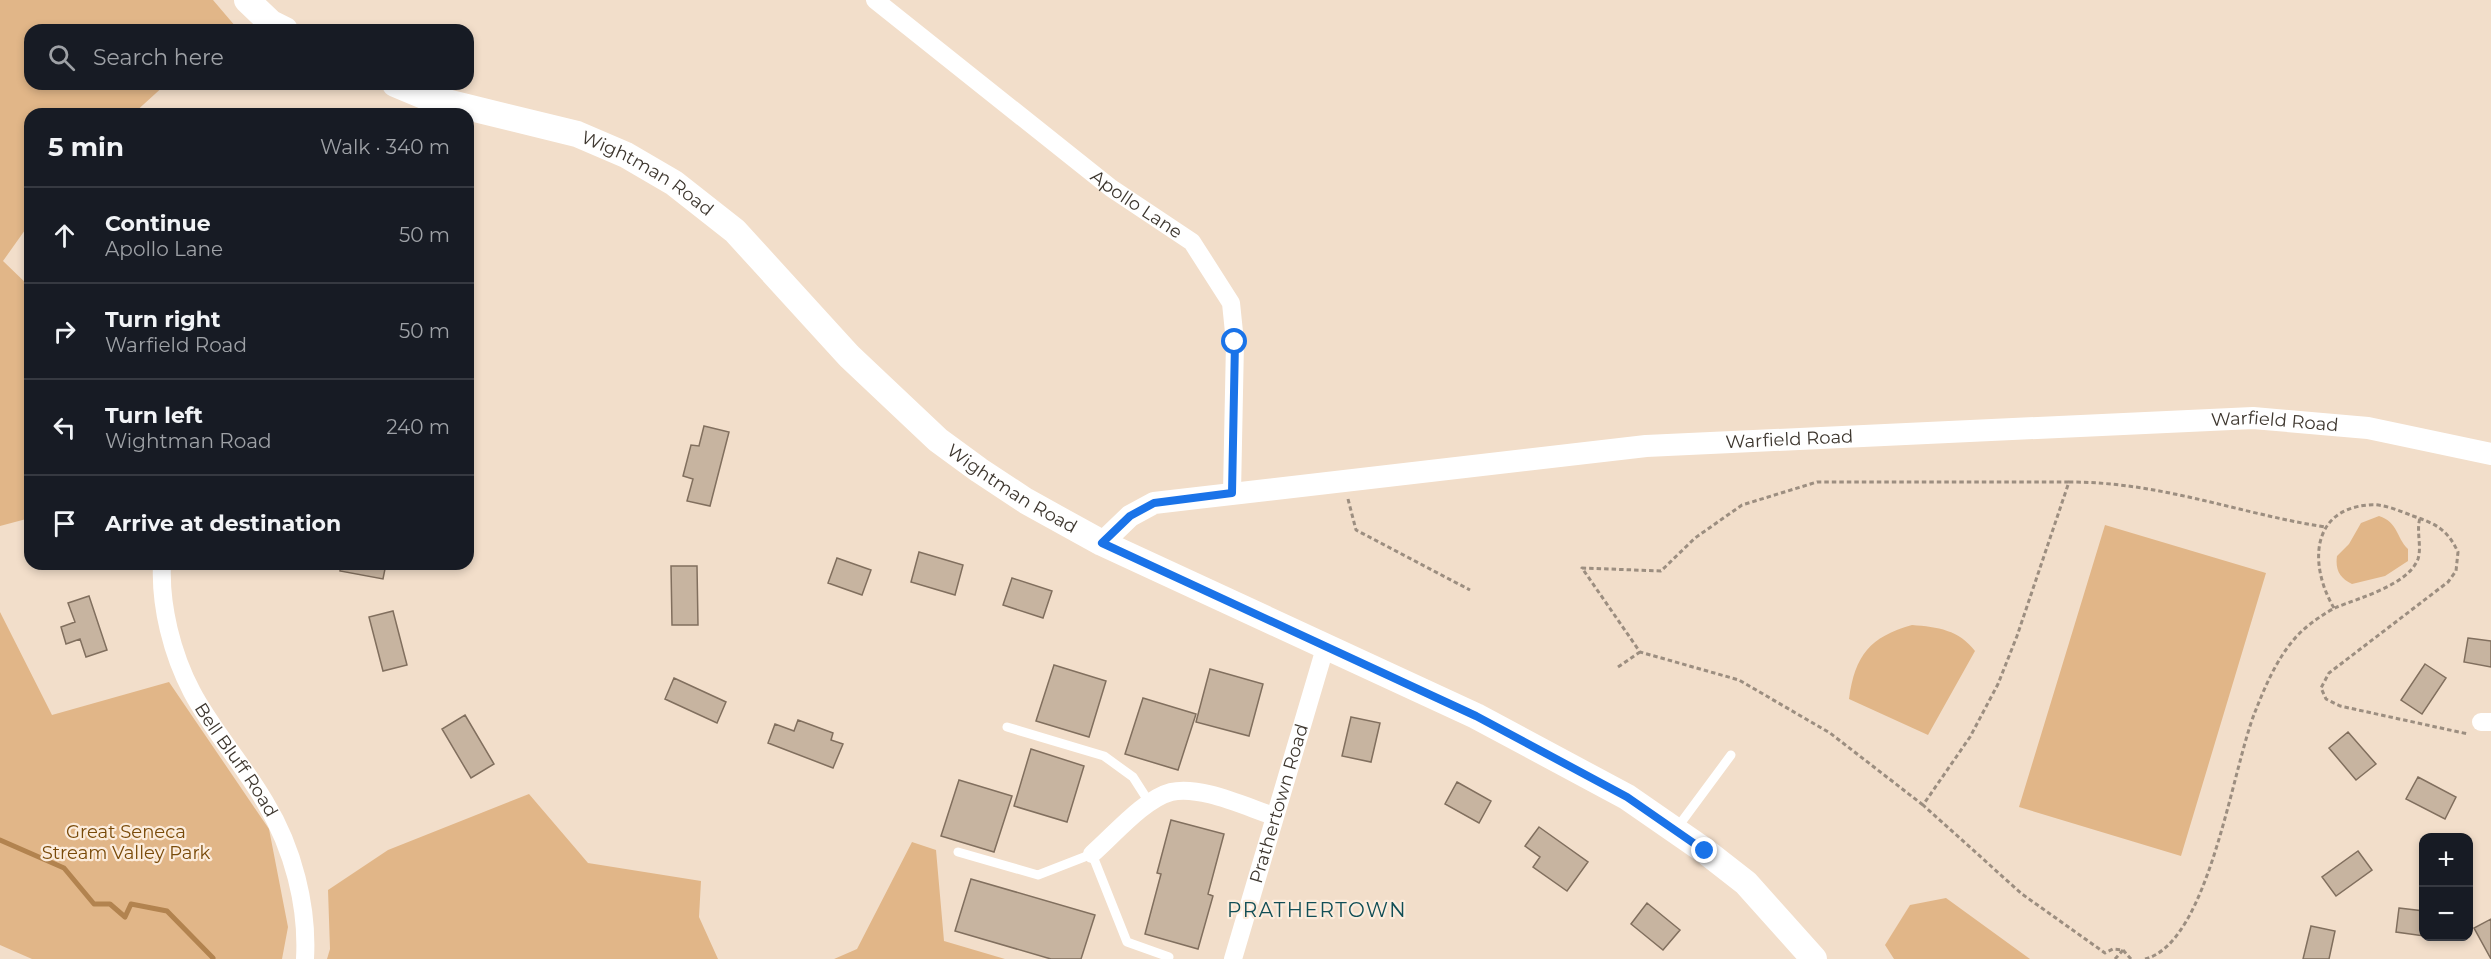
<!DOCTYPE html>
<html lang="en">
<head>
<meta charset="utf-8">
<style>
  body { margin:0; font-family:Montserrat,sans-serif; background:#242831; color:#f1f3f6 }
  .controls { position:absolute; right:18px; bottom:18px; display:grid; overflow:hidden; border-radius:12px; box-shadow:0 3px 9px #0003 }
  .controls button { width:54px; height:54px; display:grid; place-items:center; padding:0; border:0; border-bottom:2px solid #363941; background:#171b24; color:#f1f3f6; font:30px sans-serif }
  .stop { position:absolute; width:18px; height:18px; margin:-14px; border:4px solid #1a73e8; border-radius:50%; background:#fff }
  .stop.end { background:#1a73e8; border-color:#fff; box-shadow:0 2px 6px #0008 }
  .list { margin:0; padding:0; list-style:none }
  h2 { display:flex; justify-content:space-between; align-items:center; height:78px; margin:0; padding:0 24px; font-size:26px }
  h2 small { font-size:20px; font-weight:400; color:#9ea1a6 }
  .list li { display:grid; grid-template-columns:39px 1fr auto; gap:18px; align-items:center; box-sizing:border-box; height:96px; padding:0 24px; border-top:2px solid #363941 }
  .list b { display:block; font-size:22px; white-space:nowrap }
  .list p { margin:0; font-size:20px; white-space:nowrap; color:#9ea1a6 }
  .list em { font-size:20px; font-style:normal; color:#9ea1a6 }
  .icon { flex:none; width:33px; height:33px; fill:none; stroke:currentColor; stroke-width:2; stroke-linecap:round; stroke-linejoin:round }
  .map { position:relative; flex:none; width:2491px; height:959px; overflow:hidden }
  .search { position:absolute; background:#171b24; box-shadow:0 3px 9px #0003; left:24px; top:24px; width:450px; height:66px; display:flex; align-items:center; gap:15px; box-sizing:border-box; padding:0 21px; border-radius:18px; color:#9ea1a6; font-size:22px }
  .panel { position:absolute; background:#171b24; box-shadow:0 3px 9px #0003; left:24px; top:108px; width:450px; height:462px; border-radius:18px }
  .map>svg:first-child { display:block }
</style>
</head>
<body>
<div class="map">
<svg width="2491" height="959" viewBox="0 0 2491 959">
  <rect width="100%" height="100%" fill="#f2deca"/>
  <path fill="#e1b688" d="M0,0H213L236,27L232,30H30V84H166L133,114H30V223L3,261L30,287V518L0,526Z
    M2379,516C2398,522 2396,537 2408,549V561L2385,576L2352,584C2340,578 2335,570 2337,556L2349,544L2361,523Z
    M2105,525L2266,573L2181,856L2019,807Z
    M0,612L52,715L169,682L269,829L288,927L282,959H32L0,945Z
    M1912,625C1938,627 1959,630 1975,651L1928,735L1849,699C1855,655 1870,637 1912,625Z
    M529,794L588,863L701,881L699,917L718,959H327L330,949L328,890L388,850Z
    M912,842L936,850L944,941L1005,959H834L857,949Z
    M1946,898L2030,959H1894L1885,945L1910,905Z"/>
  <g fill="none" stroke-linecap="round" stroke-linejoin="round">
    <path stroke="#b2834f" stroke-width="5" d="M0,840L64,868L94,904H110L125,917L131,904L167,911L213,958"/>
  </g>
  <path fill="#c7b4a0" stroke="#816f5e" stroke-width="1.5" d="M704,426L729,432L710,506L687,501L693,479L683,476L691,445L699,446Z
    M919,552L963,565L955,595L911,582Z
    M837,558L871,570L862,595L828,583Z
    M341,564H386L383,579L340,571Z
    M671,566H697L698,625H672Z
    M1012,578L1052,591L1043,618L1003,605Z
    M89,596L107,650L86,657L80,639L66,644L61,627L75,622L68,603Z
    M393,611L407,665L383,671L369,617Z
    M2468,638L2491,641V667L2464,662Z
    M2425,664L2446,678L2422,714L2401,700Z
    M1054,665L1106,681L1089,737L1036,721Z
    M1210,669L1263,684L1249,736L1196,722Z
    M674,678L726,702L717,723L665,699Z
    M1143,698L1196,714L1178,770L1125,754Z
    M465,715L494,764L471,778L442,729Z
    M1351,717L1380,723L1371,762L1342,756Z
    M798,720L833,733L831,740L843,744L833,768L768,743L775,724L794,731Z
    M2348,732L2376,764L2356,780L2329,748Z
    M1031,749L1084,766L1067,822L1014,806Z
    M2418,777L2456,797L2445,819L2406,799Z
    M959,780L1012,796L994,852L941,836Z
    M1457,782L1491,801L1479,823L1445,804Z
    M1171,820L1224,834L1208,894L1213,896L1198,949L1145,934L1161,874L1157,873Z
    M1539,827L1588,862L1567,891L1533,867L1540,857L1525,846Z
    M2358,851L2372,870L2336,896L2322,877Z
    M971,879L1095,915L1081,959H1051L955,931Z
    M1647,903L1680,930L1663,950L1631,924Z
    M2399,908L2424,911V936L2396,932Z
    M2491,919V959L2474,928Z
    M2311,926L2335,931L2329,959H2303Z"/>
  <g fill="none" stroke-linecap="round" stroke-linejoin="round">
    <path stroke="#9c8e80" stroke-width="3" stroke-dasharray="4.5 3" stroke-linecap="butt" d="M1348,499L1356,530L1470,590
      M2334,608C2310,568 2309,510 2368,505C2382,503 2400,511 2413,516C2436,524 2447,529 2458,552L2456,571L2448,582L2329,673L2321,688L2326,699L2340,706L2468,734
      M1618,667L1640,652
      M1923,805L1830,733L1739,680L1640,652L1582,568L1661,571L1695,538L1742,505L1817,482H2069
      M2115,959L2123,950
      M2131,959L2123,950L2113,949L2105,953L2022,894L1923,805L1970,737L1998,684L2017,636L2069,482C2162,482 2236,513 2325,527
      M2145,959C2209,943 2232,769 2255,712C2266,684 2280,651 2303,630C2312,622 2326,612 2337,607C2359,598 2408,585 2418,559C2422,547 2416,531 2420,518"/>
    <path stroke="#fff" stroke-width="9" d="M1007,727L1104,756L1133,777L1149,802
      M1677,828L1731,755
      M958,852L1038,875L1092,854L1127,942L1169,957"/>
    <g stroke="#fff" stroke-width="18">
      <path id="s1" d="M875,0L1111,188L1192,242L1231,303L1235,342L1232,493"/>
      <path id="s2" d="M162,564C160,606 172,654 192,692C212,730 243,764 265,802C293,848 308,906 305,959"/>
      <path d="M2481,722H2491"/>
      <path d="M1092,854C1113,836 1144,799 1171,792C1200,785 1246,807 1274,816"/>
      <path id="s3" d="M1233,959L1325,648"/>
    </g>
    <path stroke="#fff" stroke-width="22" id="s4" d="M1102,543L1130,516L1154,503L1646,446L2253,418L2368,428L2491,454"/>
    <g stroke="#fff" stroke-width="26">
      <path d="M247,0L271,23L285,30"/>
      <path id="s5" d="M395,84L426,97L577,134L626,155L674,183L735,231L849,356L938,440L979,470L1026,501L1102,543L1476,716L1627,797L1705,851L1746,883L1814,959"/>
    </g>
  </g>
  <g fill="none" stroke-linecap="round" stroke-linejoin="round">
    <path stroke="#1a73e8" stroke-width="8" d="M1235,342L1232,493L1154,503L1130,516L1102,543L1476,716L1627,797L1705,851"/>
  </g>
  <g text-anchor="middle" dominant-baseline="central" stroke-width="4.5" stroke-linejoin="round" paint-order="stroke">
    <g font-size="18" fill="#3d362e" stroke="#fcecdc">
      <text stroke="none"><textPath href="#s5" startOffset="270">Wightman Road</textPath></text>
      <text stroke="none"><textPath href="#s1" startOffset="332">Apollo Lane</textPath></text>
      <text stroke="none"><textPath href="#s4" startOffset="1191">Warfield Road</textPath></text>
      <text stroke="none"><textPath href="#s4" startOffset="705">Warfield Road</textPath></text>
      <text stroke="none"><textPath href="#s5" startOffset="756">Wightman Road</textPath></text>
      <text stroke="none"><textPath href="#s2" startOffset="214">Bell Bluff Road</textPath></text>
      <text stroke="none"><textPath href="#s3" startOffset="162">Prathertown Road</textPath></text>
    </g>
    <g font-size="18" fill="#794a09" stroke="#fcecdc">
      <text x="126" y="832">Great Seneca<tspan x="126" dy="21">Stream Valley Park</tspan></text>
    </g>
    <g font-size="20" letter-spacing="1.5" fill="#114e56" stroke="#fcecdc">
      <text x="1317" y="910">PRATHERTOWN</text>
    </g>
  </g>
</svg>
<div class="controls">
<button>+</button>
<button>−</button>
</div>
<div class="stop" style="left:1235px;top:342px"></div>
<div class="stop end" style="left:1705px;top:851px"></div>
<div class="search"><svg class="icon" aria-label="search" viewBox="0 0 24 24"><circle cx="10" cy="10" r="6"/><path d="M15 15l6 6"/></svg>Search here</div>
<section class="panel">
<h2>5 min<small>Walk · 340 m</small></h2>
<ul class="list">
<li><svg class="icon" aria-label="ahead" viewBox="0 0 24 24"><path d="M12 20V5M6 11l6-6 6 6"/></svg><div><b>Continue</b><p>Apollo Lane</p></div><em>50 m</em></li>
<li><svg class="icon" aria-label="right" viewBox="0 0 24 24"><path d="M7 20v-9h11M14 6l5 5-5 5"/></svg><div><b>Turn right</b><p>Warfield Road</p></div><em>50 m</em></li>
<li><svg class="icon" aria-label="left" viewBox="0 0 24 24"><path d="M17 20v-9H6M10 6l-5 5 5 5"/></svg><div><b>Turn left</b><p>Wightman Road</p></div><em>240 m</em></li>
<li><svg class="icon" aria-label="arrive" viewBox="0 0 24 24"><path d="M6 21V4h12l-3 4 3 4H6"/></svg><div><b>Arrive at destination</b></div></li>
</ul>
</section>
</div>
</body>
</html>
